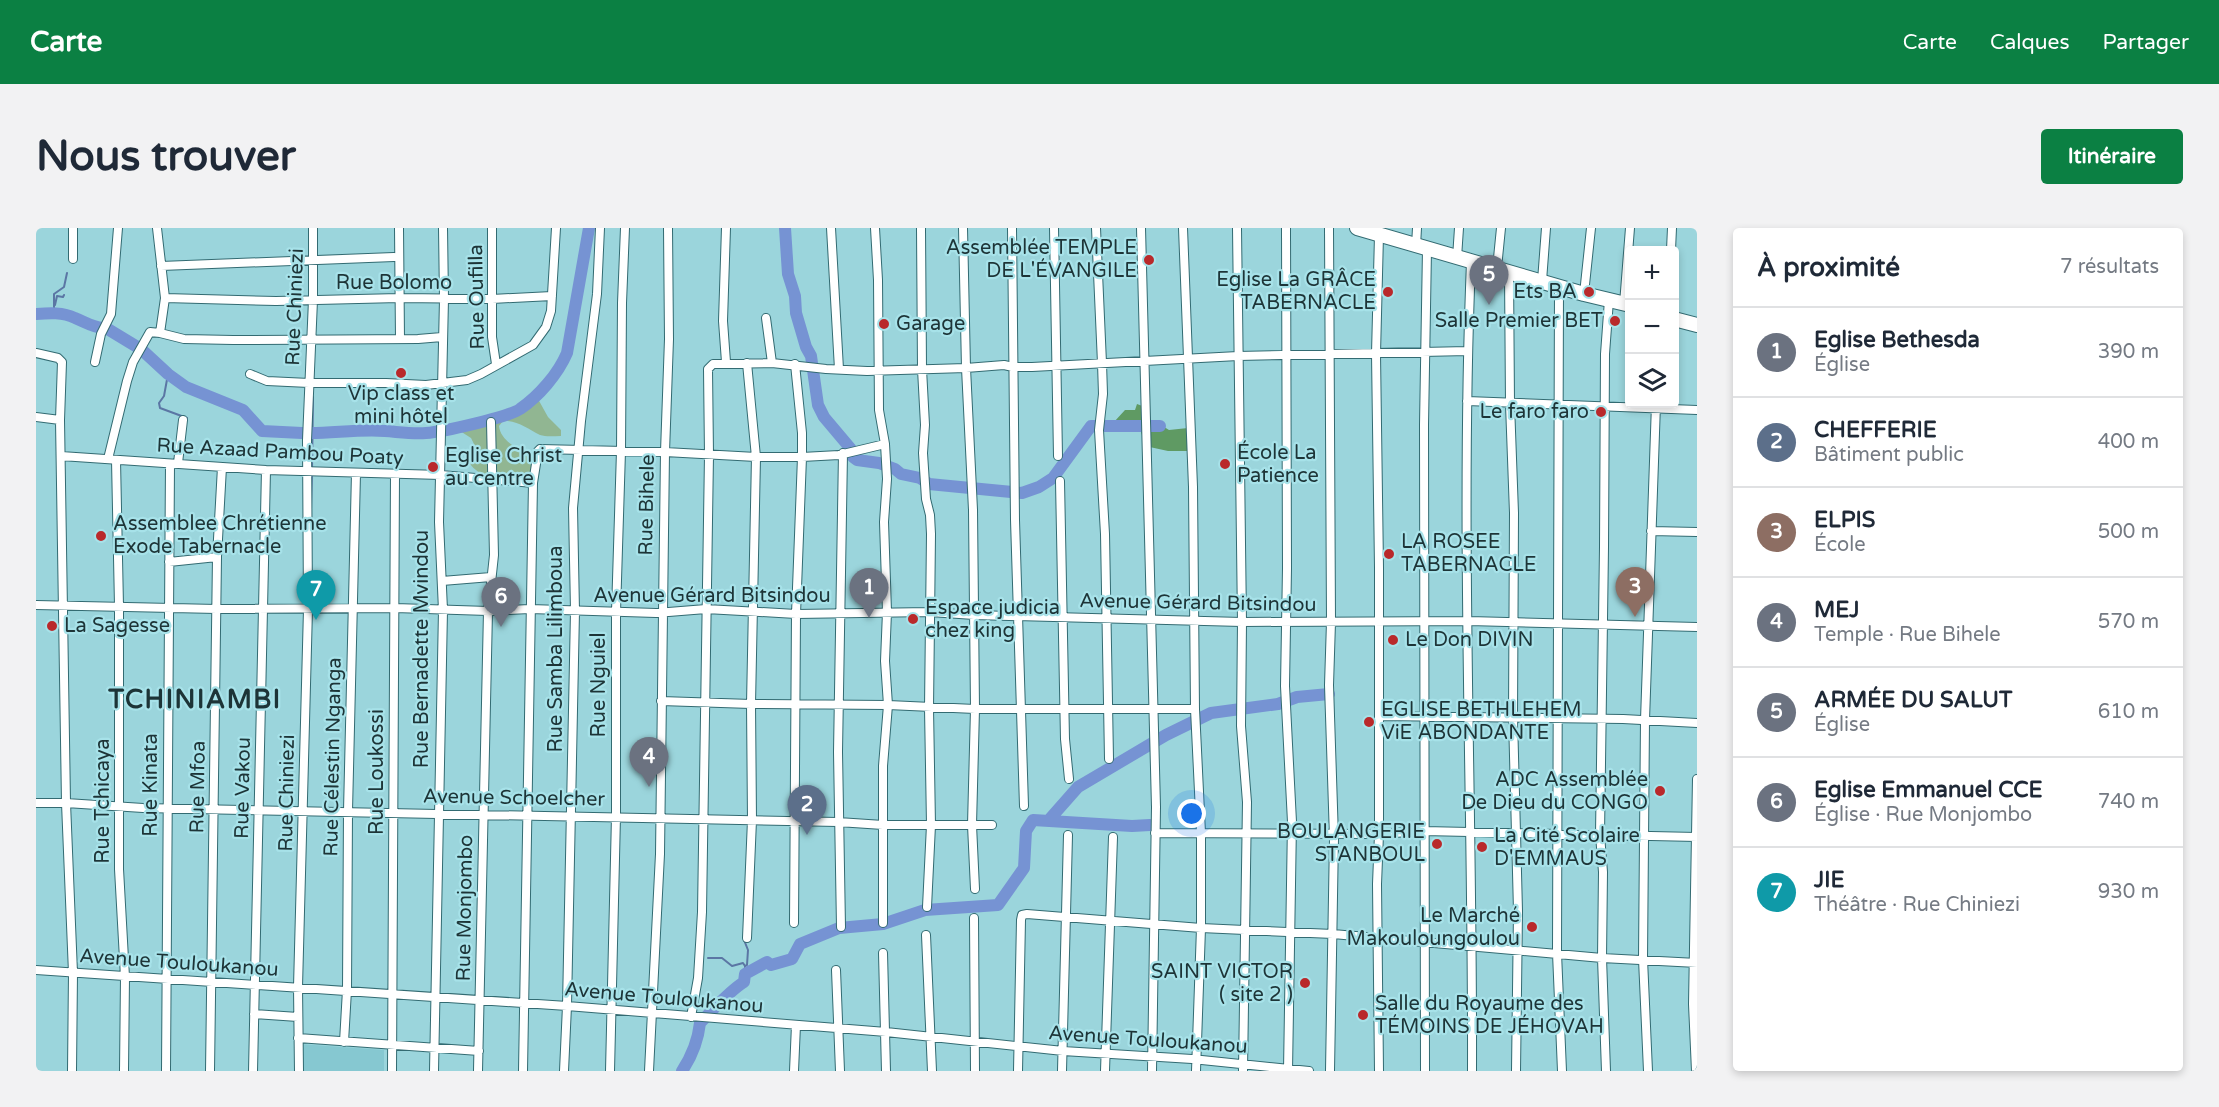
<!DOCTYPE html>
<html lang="fr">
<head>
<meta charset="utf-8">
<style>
  body { margin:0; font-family:"Varela Round",sans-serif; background:#f2f2f3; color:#1f2937 }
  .controls { position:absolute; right:18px; top:18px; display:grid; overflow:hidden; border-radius:6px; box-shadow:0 3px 9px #0003 }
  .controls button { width:54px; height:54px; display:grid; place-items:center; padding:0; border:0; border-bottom:2px solid #e0e1e3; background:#fff; color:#1f2937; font:30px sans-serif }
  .you { position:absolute; left:1156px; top:586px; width:21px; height:21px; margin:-15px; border:4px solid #fff; border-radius:50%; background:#1a73e8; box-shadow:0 0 0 9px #1a73e833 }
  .badge { display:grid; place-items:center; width:39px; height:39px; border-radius:50%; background:#0b8043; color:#fff; font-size:20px; font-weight:700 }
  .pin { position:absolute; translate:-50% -50px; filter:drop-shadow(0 2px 3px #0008) }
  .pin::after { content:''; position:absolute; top:32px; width:21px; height:18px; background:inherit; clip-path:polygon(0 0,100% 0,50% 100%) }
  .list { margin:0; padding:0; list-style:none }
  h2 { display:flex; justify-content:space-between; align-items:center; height:78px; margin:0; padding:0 24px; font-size:26px }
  h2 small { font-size:20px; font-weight:400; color:#747a83 }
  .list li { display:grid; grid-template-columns:39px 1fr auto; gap:18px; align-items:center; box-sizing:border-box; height:90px; padding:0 24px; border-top:2px solid #e0e1e3 }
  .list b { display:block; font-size:22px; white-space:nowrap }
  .list p { margin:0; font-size:20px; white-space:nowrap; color:#747a83 }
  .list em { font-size:20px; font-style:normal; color:#747a83 }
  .icon { flex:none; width:33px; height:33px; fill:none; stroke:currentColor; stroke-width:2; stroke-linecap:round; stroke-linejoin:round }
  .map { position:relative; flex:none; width:1661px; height:843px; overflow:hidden; border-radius:6px }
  header { display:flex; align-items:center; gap:36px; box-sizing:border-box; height:84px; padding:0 30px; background:#0b8043; color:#fff }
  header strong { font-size:28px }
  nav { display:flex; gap:33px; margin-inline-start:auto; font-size:21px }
  .intro { display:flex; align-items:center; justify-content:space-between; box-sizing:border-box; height:144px; padding:0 36px }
  h1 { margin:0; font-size:42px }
  .button { padding:15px 27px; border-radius:6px; background:#0b8043; color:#fff; font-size:21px; font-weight:700 }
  main { display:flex; gap:36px; padding:0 36px }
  aside { flex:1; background:#fff; border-radius:6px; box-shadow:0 3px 9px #0003 }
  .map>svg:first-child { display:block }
</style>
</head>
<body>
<header>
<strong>Carte</strong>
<nav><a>Carte</a><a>Calques</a><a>Partager</a></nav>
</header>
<div class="intro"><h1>Nous trouver</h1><a class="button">Itinéraire</a></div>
<main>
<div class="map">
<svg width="1661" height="843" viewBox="0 0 1661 843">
  <rect width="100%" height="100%" fill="#9bd5dc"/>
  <path fill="#86c8d1" d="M263,816L348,822V843H263Z"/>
  <path fill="#91b692" d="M496,171H502L512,189L525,202V208C518,208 510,209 504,207C492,201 481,192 467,193L463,198C466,225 517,223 484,257C468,254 444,250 434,236L440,220L435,210L424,203L430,198L482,182Z"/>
  <path fill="#5f9a63" d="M1101,176L1109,179L1108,193L1115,196L1117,201L1125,197L1133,202L1152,200L1154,223H1132L1109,218L1103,196L1092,197L1078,201V194L1089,182H1099Z"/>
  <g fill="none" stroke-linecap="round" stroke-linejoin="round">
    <path stroke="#5b76a4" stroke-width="2" d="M19,77L21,68L27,69L28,67
      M18,81V66L28,59L31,45
      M132,146L128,168L123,175L124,180L151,190
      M276,241L277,169
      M275,281L276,246
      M708,712L712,722L711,737L709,738V746
      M672,730H686L696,738L707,735L709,738"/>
    <path stroke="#7693d3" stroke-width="12" d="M749,0L752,46L759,68L760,85L770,119L775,128L782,177L788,189L815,221L817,229L821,232L843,235L859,241L865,246L884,250L893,256L986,265L1003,259L1017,250L1055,198H1124
      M0,86C13,85 27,84 39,90C49,94 56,99 67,100
      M70,100L103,120
      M106,122L132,146L150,159L207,182L226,203L266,205
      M275,205C298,205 326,201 349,203C363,204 376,206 390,205C406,204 473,189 484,181C503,168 522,146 531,125L553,0
      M1012,593L1042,559L1130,507L1175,485L1242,476L1261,469L1293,466
      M646,843C656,828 662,813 664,795C678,781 692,764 708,754L709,746L731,734L735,737L756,731L764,716L803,700L847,696L889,682L962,677L988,640L990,603L997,592L1096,598L1114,597"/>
    <g stroke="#336b72" stroke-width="10">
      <path id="minor" d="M37,0V31
        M121,0L129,70
        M363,0L364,111
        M456,0V109L460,136
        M795,0L803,141
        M839,0L842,52L843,182L849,216L851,251L848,294L851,384L849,433L852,477L847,538V695
        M885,0L886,141L889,197L887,225L890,271L894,287L895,306L893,480L895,597L891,679
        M927,0L930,140L937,282L939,481L936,597L939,661
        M976,0L979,292L988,578
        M1018,0L1022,228
        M1060,0L1066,135L1067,166L1063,202L1069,306L1073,531
        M1105,0L1120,579L1116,843
        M1147,0L1157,259L1159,481L1165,605V700L1160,843
        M1201,0L1206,394L1205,498L1211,574L1207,843
        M1250,0L1251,340L1249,458L1256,594L1252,843
        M1293,0L1295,394L1293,457L1298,610L1294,843
        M1380,18L1381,0
        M1635,22L1636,0
        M1421,30L1423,0
        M1435,34C1424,303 1437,573 1436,843
        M125,38L358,29
        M1461,40L1465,0
        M1473,44L1474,176L1478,285L1477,489L1482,683L1480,843
        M1506,53L1510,0
        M1523,59L1521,725L1526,843
        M1548,66L1555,0
        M1588,76L1594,0
        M730,90L736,135
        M124,105L148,111L197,112L382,111L406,109
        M0,125L22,130L26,134L24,192L30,575L37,745L36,843
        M59,134L65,106L75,86L82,0
        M690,134L687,93L690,0
        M711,135L720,229L715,476L716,592L711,710
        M214,146L231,153L273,155H350L390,157L431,152L445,146L497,117L510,99L515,83L520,0
        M1431,173L1661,182
        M0,189L24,192
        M25,228L230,242L405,247L497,255
        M72,231L91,153L97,134L114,104L124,105L129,70L240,73L363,70L456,71L516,68
        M80,232L83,378V641L89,749L88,843
        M142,235L147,192
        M1024,253L1029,511L1033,551
        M1615,303L1661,304
        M133,334L181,329
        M406,353L455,349
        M0,377L181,381L359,380L452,383L494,381L620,385L670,381L760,386L894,384L938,387L1206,394L1433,393L1661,399
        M625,473L715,476L852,477L939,481H1159
        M1343,488L1587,491L1661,495
        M0,575H30L107,580L802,594L847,597H956
        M1119,605L1343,606L1388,603L1661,609
        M938,690L939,843
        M758,695L760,386L766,229V205L759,136
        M805,699L802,524L807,225
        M890,707L896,843
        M847,725L850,843
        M0,742L531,778L850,804L1027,823L1156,831L1273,843
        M800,742L804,843
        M218,786L262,789
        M655,789L662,750L666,684L673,227L672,141L677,136L736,135L790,141L831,143L930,140L968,137L977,139H996L1202,128L1432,123
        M262,810L443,823
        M308,814L311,762L312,583L320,245
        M130,843L134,236
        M174,843L181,329L186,239
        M217,843L230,242
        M263,843L262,759L272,381L271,212L277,72V0
        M356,843L359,246
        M398,843L407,382L403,294L408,71L407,0
        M442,843L452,383L458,327L455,194
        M487,843L497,255L502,223L504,221L629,224L720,229H766L803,227L849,216
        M528,843L531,778L539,383L537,280L545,193L561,66L564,0
        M574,843L580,588V384L585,223L586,75L589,0
        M613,843L624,626L629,224L633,111L632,0
        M758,843L760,797
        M982,843L985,692L986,687L991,686L1165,700L1297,706L1566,730L1661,735
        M1026,843L1032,607
        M1069,843L1077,609
        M1343,843L1341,656L1343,606V340L1340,126L1343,7
        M1389,843L1388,197L1391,21
        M1570,843L1566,730L1567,644L1564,607L1568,319L1569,126L1573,72
        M1612,843L1607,731L1609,492L1620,176
        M1660,843L1657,776L1661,551"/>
    </g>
    <g stroke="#336b72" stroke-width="16">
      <path id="trunk" d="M1321,0L1548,66L1594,77
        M1638,91L1661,97"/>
    </g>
    <use href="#minor" stroke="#fff" stroke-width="8"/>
    <use href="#trunk" stroke="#fff" stroke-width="14"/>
  </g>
  <g fill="#b9292b" stroke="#a7e2e9" stroke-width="2">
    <circle cx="1113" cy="32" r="6"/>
    <circle cx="1352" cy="64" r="6"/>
    <circle cx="1553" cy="64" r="6"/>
    <circle cx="1579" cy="93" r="6"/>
    <circle cx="848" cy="96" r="6"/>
    <circle cx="365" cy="145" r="6"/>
    <circle cx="1565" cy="184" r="6"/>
    <circle cx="1189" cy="236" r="6"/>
    <circle cx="397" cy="239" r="6"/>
    <circle cx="65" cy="308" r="6"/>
    <circle cx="1353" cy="326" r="6"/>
    <circle cx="877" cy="391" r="6"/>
    <circle cx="16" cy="398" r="6"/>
    <circle cx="1357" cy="412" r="6"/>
    <circle cx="1333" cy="494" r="6"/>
    <circle cx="1624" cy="563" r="6"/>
    <circle cx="1401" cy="616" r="6"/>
    <circle cx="1446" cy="619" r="6"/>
    <circle cx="1496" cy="699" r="6"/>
    <circle cx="1269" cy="755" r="6"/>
    <circle cx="1327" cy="787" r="6"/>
  </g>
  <g text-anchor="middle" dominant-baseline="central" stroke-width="4.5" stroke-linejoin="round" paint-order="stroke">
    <g font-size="20" fill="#1d3437" stroke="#a7e2e9" text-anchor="start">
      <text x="1101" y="20" text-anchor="end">Assemblée TEMPLE<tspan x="1101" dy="23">DE L'ÉVANGILE</tspan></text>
      <text x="1340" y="52" text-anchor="end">Eglise La GRÂCE<tspan x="1340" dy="23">TABERNACLE</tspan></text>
      <text x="1541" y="64" text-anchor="end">Ets BA</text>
      <text x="1567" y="93" text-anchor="end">Salle Premier BET</text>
      <text x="860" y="96">Garage</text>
      <text x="365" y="166" text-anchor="middle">Vip class et<tspan x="365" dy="23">mini hôtel</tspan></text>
      <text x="1553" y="184" text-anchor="end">Le faro faro</text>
      <text x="1201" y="225">École La<tspan x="1201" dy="23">Patience</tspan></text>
      <text x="409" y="228">Eglise Christ<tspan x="409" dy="23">au centre</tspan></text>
      <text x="77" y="296">Assemblee Chrétienne<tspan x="77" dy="23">Exode Tabernacle</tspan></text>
      <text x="1365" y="314">LA ROSEE<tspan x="1365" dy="23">TABERNACLE</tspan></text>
      <text x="889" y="380">Espace judicia<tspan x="889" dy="23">chez king</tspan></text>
      <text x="28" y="398">La Sagesse</text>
      <text x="1369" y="412">Le Don DIVIN</text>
      <text x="1345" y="482">EGLISE BETHLEHEM<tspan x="1345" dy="23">ViE ABONDANTE</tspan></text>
      <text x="1612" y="552" text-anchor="end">ADC Assemblée<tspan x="1612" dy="23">De Dieu du CONGO</tspan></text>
      <text x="1389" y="604" text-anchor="end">BOULANGERIE<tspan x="1389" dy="23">STANBOUL</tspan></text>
      <text x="1458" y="608">La Cité Scolaire<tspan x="1458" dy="23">D'EMMAUS</tspan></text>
      <text x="1484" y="688" text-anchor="end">Le Marché<tspan x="1484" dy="23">Makouloungoulou</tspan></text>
      <text x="1257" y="744" text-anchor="end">SAINT VICTOR<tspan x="1257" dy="23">( site 2 )</tspan></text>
      <text x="1339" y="776">Salle du Royaume des<tspan x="1339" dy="23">TÉMOINS DE JÉHOVAH</tspan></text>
    </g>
    <g font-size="20" fill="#1d3437" stroke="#a7e2e9">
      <text x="358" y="55">Rue Bolomo</text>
      <text transform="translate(441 69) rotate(-91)">Rue Oufilla</text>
      <text transform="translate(259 79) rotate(-88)">Rue Chiniezi</text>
      <text transform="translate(244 224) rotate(3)">Rue Azaad Pambou Poaty</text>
      <text transform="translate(611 277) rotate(-89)">Rue Bihele</text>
      <text x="676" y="368">Avenue Gérard Bitsindou</text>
      <text transform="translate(1162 375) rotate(1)">Avenue Gérard Bitsindou</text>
      <text transform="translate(386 421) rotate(-90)">Rue Bernadette Mvindou</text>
      <text transform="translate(520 421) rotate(-90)">Rue Samba Lilimboua</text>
      <text transform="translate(563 457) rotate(-90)">Rue Nguiel</text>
      <text transform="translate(297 529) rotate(-89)">Rue Célestin Nganga</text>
      <text transform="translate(341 544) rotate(-90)">Rue Loukossi</text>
      <text transform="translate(115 557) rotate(-90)">Rue Kinata</text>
      <text transform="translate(162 559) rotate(-89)">Rue Mfoa</text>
      <text transform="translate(207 560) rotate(-89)">Rue Vakou</text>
      <text transform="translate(251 565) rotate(-89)">Rue Chiniezi</text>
      <text transform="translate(478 570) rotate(1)">Avenue Schoelcher</text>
      <text transform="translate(67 573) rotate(-90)">Rue Tchicaya</text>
      <text transform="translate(429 680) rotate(-89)">Rue Monjombo</text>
      <text transform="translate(143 735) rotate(4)">Avenue Touloukanou</text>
      <text transform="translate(628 770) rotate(5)">Avenue Touloukanou</text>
      <text transform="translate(1112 812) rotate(4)">Avenue Touloukanou</text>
    </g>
    <g font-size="26" font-weight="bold" letter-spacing="1.5" fill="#1d3437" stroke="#a7e2e9">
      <text x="159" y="471">TCHINIAMBI</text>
    </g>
  </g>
</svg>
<div class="controls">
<button>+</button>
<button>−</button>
<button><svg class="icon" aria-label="layers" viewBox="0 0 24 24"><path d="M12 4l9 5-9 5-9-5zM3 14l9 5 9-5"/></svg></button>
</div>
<div class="you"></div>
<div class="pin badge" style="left:833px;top:390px;background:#6b7280">1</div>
<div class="pin badge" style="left:771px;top:607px;background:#5c6f8a">2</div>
<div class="pin badge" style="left:1599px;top:389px;background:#8d6e63">3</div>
<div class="pin badge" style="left:613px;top:559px;background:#6b7280">4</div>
<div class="pin badge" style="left:1453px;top:77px;background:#6b7280">5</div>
<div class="pin badge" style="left:465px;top:399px;background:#6b7280">6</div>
<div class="pin badge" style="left:280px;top:392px;background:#0f9aa8">7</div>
</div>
<aside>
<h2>À proximité<small>7 résultats</small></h2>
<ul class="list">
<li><span class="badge" style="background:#6b7280">1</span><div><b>Eglise Bethesda</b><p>Église</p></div><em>390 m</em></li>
<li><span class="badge" style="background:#5c6f8a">2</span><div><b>CHEFFERIE</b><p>Bâtiment public</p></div><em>400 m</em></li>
<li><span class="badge" style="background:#8d6e63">3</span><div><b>ELPIS</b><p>École</p></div><em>500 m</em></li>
<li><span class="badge" style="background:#6b7280">4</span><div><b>MEJ</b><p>Temple · Rue Bihele</p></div><em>570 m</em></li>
<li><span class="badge" style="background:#6b7280">5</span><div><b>ARMÉE DU SALUT</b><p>Église</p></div><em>610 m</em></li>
<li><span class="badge" style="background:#6b7280">6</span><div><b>Eglise Emmanuel CCE</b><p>Église · Rue Monjombo</p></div><em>740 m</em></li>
<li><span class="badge" style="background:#0f9aa8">7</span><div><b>JIE</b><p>Théâtre · Rue Chiniezi</p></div><em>930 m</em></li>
</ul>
</aside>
</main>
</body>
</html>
